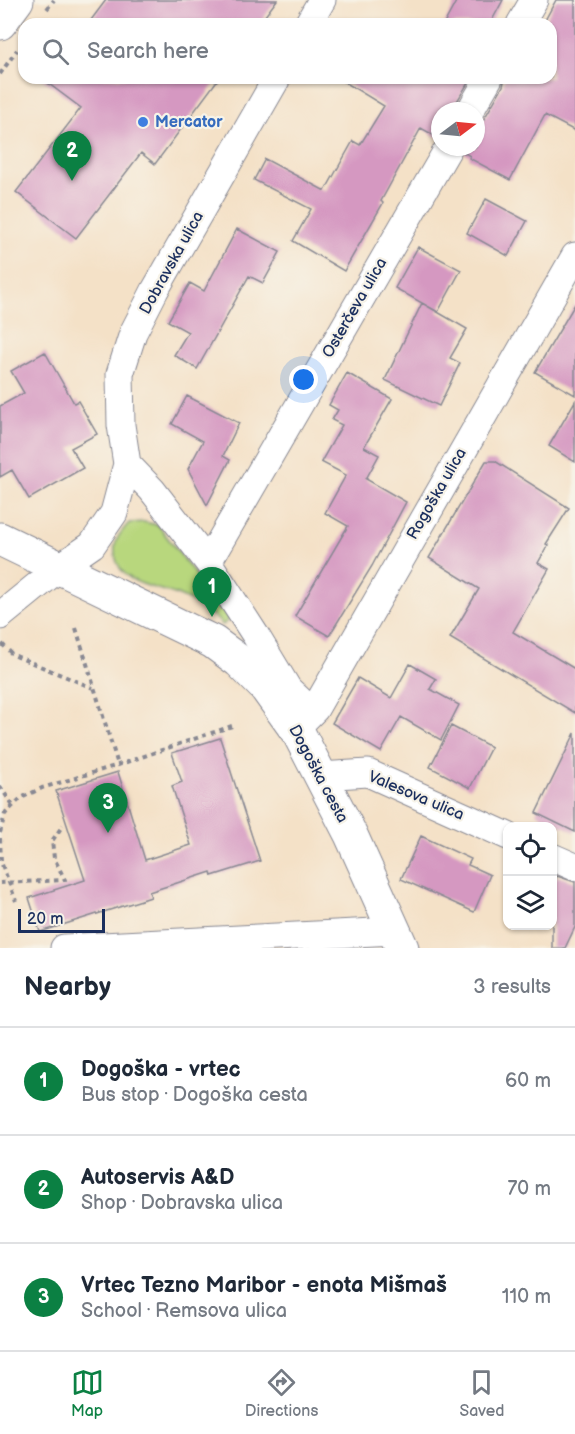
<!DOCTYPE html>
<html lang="en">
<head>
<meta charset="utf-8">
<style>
  body { margin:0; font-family:"Balsamiq Sans",sans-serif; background:#f2f2f3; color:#1f2937 }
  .controls { position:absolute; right:18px; bottom:18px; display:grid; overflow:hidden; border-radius:12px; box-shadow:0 2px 4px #0004 }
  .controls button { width:54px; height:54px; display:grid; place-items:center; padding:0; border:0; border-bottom:2px solid #e0e1e3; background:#fff; color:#1f2937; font:30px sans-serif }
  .compass { position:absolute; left:431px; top:102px; width:54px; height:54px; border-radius:50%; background:#fff; box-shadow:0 2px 4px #0004; rotate:74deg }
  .scale { position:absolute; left:18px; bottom:15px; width:87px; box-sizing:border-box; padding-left:6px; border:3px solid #1b2f5e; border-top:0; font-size:16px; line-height:21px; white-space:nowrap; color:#1b2f5e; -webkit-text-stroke:4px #f7f3e8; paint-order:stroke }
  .you { position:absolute; left:304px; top:380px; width:21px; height:21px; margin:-15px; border:4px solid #fff; border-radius:50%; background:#1a73e8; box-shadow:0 0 0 9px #1a73e833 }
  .badge { display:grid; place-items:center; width:39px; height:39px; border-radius:50%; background:#0b8043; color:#fff; font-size:20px; font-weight:700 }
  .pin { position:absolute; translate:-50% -50px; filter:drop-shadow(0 2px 3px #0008) }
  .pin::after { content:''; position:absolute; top:32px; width:21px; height:18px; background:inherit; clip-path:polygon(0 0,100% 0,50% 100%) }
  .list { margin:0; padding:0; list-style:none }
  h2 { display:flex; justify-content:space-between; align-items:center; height:78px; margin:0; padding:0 24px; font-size:26px }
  h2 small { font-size:20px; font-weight:400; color:#747a83 }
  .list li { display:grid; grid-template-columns:39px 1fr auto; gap:18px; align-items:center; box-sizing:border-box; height:108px; padding:0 24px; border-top:2px solid #e0e1e3 }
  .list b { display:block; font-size:22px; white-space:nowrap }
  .list p { margin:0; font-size:20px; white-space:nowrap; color:#747a83 }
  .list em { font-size:20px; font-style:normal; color:#747a83 }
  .icon { flex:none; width:33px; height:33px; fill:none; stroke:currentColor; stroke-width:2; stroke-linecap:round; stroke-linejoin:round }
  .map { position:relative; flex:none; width:575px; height:948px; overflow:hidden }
  .search { position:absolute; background:#fff; box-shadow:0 2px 4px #0004; left:18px; right:18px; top:18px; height:66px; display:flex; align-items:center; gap:15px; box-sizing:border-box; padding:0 21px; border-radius:18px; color:#747a83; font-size:22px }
  .sheet { height:402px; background:#fff }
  nav { display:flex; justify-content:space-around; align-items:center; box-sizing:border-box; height:84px; border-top:2px solid #e0e1e3; background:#fff; font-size:16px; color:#747a83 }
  nav a { display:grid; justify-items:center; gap:3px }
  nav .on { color:#0b8043 }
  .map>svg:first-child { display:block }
</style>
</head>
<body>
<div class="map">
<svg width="575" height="948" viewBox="0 0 575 948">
  <rect width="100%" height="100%" fill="#f7f3e8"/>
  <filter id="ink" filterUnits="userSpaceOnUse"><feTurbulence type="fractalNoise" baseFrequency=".0167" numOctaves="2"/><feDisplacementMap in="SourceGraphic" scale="12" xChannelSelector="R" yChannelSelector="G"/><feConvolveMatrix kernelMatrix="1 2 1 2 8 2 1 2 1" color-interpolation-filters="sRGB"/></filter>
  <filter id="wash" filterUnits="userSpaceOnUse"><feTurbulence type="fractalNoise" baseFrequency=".008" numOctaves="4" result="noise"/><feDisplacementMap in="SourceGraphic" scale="24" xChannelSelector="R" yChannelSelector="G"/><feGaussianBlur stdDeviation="1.35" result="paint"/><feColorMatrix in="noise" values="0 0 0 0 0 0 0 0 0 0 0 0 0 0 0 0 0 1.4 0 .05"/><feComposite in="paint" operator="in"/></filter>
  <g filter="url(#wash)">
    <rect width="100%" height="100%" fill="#f4e1c7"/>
    <path fill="#b8d77d" stroke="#6a836e" stroke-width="1.5" d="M144,522L158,525L229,619L223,625C210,611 195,602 177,595C154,586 120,585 115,555C113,541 120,533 129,523Z"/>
    <g id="blocks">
      <path fill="#d598c1" d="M106,0H277L259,24H88Z
        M457,0H503L490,24H444Z
        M556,0H575V131L545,115L510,180L469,158L470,156L463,152L465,147H476V125L484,119L503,86L505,78H551V24H543Z
        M41,78H219L155,164L141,153L76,238L16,192L81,108Z
        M338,78H471L456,103L454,111H440V134L437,137L421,128L381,201L383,203L344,271L293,241L311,209L254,180L265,159L325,191L353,141L360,145L384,106Z
        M486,199L527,221L508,256L467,233Z
        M237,229L280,252L263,283L249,276L197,369L174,355L188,332L168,321L190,283L204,291Z
        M418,247L461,270L438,312L395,288Z
        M422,303L467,329L450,358L460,363L439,406L385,380Z
        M575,304V395L535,372Z
        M45,352L74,403L78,401L97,434L71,448L83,468L29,499L12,470L0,477V406L24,393L11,371Z
        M347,373L392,399L364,447L379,455L366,479L406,502L372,566L329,636L295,616L348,526L325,513L346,475L321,462L342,425L332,420L338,410L329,405Z
        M187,396L239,423L223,456L230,460L207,505L188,469L203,441L172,424Z
        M575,401V462L549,446Z
        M486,461H495L569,508L546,544L548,545L538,563L549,569L513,632L575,669V713L450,638L479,589L429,558Z
        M410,664L436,679L430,689L459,705L441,740L401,717L381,752L332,723L358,678L391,698Z
        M451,726L491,747L470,788L430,767Z
        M575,733V832L536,813Z
        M220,738L260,861L212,876L211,872L149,892L151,897L40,932L29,898L85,880L56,791L118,772L145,860L191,845L172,786L182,782L172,753Z
        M421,836L471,859L468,865L490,875L474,912L401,879Z
        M557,876L575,882V927L565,948H552V886Z"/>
    </g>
  </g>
  <g filter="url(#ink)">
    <use href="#blocks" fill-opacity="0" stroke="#888892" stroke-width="1.5"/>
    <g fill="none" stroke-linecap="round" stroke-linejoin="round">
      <g stroke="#888892" stroke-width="29">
        <path id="street" d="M308,24L322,0
          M520,24L534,0
          M277,78L155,290L133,333L120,374L121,425L127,464L152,490L208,562L256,636L288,689L305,705L315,709
          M470,111L489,78
          M208,562L449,147
          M0,616L60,567L92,545L114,513L127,464
          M303,721L315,709L575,256
          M320,776L368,773L508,836
          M552,857L575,867
          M64,948L394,931"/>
      </g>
      <g stroke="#888892" stroke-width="35">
        <path id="secondary" d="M0,539L213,642L239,661L266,688L299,734L351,835L402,948"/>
      </g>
      <g stroke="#888892" stroke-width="35">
        <path id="primary" d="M0,23L17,0"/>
      </g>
      <path stroke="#888892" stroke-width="4" stroke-dasharray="4.5 4.5" stroke-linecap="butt" d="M47,9L54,0
        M0,74L17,50
        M76,628L118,765
        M2,644L13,655L93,688
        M0,786L13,806
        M0,833L5,814L21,798L42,788L118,765L232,726
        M0,838L1,862L16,901
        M0,883L65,880L54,858L52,841L63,825"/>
      <use href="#street" stroke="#fff" stroke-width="27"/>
      <use href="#secondary" stroke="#fff" stroke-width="33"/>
      <use href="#primary" stroke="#fff" stroke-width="33"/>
    </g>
  </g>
  <circle fill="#3f7fe0" stroke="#f7f3e8" stroke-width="2" cx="143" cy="122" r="6"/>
  <g text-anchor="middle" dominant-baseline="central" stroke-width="4.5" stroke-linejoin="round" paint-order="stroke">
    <g font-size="16" font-weight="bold" fill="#366cbe" stroke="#f7f3e8" text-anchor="start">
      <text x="155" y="122">Mercator</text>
    </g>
    <g font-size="16" fill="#1b2f5e" stroke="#f7f3e8">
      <text transform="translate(172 263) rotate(-61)">Dobravska ulica</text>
      <text transform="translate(355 308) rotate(-60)">Osterčeva ulica</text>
      <text transform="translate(437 494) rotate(-60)">Rogoška ulica</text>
      <text transform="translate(318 774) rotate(62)">Dogoška cesta</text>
      <text transform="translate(416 796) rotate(23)">Valesova ulica</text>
    </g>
  </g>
</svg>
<div class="controls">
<button><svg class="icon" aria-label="locate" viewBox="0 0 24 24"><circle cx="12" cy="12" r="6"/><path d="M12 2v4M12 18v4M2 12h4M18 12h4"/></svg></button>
<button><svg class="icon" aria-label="layers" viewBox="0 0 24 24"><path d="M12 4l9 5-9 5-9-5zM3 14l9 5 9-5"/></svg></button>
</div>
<svg class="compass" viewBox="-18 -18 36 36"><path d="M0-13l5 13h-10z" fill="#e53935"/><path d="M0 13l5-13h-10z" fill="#747a83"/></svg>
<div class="scale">20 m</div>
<div class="you"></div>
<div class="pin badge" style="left:212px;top:617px">1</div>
<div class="pin badge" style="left:72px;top:181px">2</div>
<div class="pin badge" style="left:108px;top:833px">3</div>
<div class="search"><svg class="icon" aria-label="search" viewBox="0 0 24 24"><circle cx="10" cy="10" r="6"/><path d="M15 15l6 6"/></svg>Search here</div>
</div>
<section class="sheet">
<h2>Nearby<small>3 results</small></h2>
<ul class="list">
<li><span class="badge">1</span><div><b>Dogoška - vrtec</b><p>Bus stop · Dogoška cesta</p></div><em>60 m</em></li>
<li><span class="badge">2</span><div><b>Autoservis A&amp;D</b><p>Shop · Dobravska ulica</p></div><em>70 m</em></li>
<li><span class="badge">3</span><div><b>Vrtec Tezno Maribor - enota Mišmaš</b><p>School · Remsova ulica</p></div><em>110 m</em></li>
</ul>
</section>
<nav>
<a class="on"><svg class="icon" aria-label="map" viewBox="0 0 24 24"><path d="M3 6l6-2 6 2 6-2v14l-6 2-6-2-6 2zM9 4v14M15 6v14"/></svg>Map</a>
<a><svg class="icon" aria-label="directions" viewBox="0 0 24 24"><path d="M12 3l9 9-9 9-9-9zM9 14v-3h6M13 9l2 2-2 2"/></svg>Directions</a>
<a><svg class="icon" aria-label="saved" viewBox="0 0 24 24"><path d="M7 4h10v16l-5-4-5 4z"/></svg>Saved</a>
</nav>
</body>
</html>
